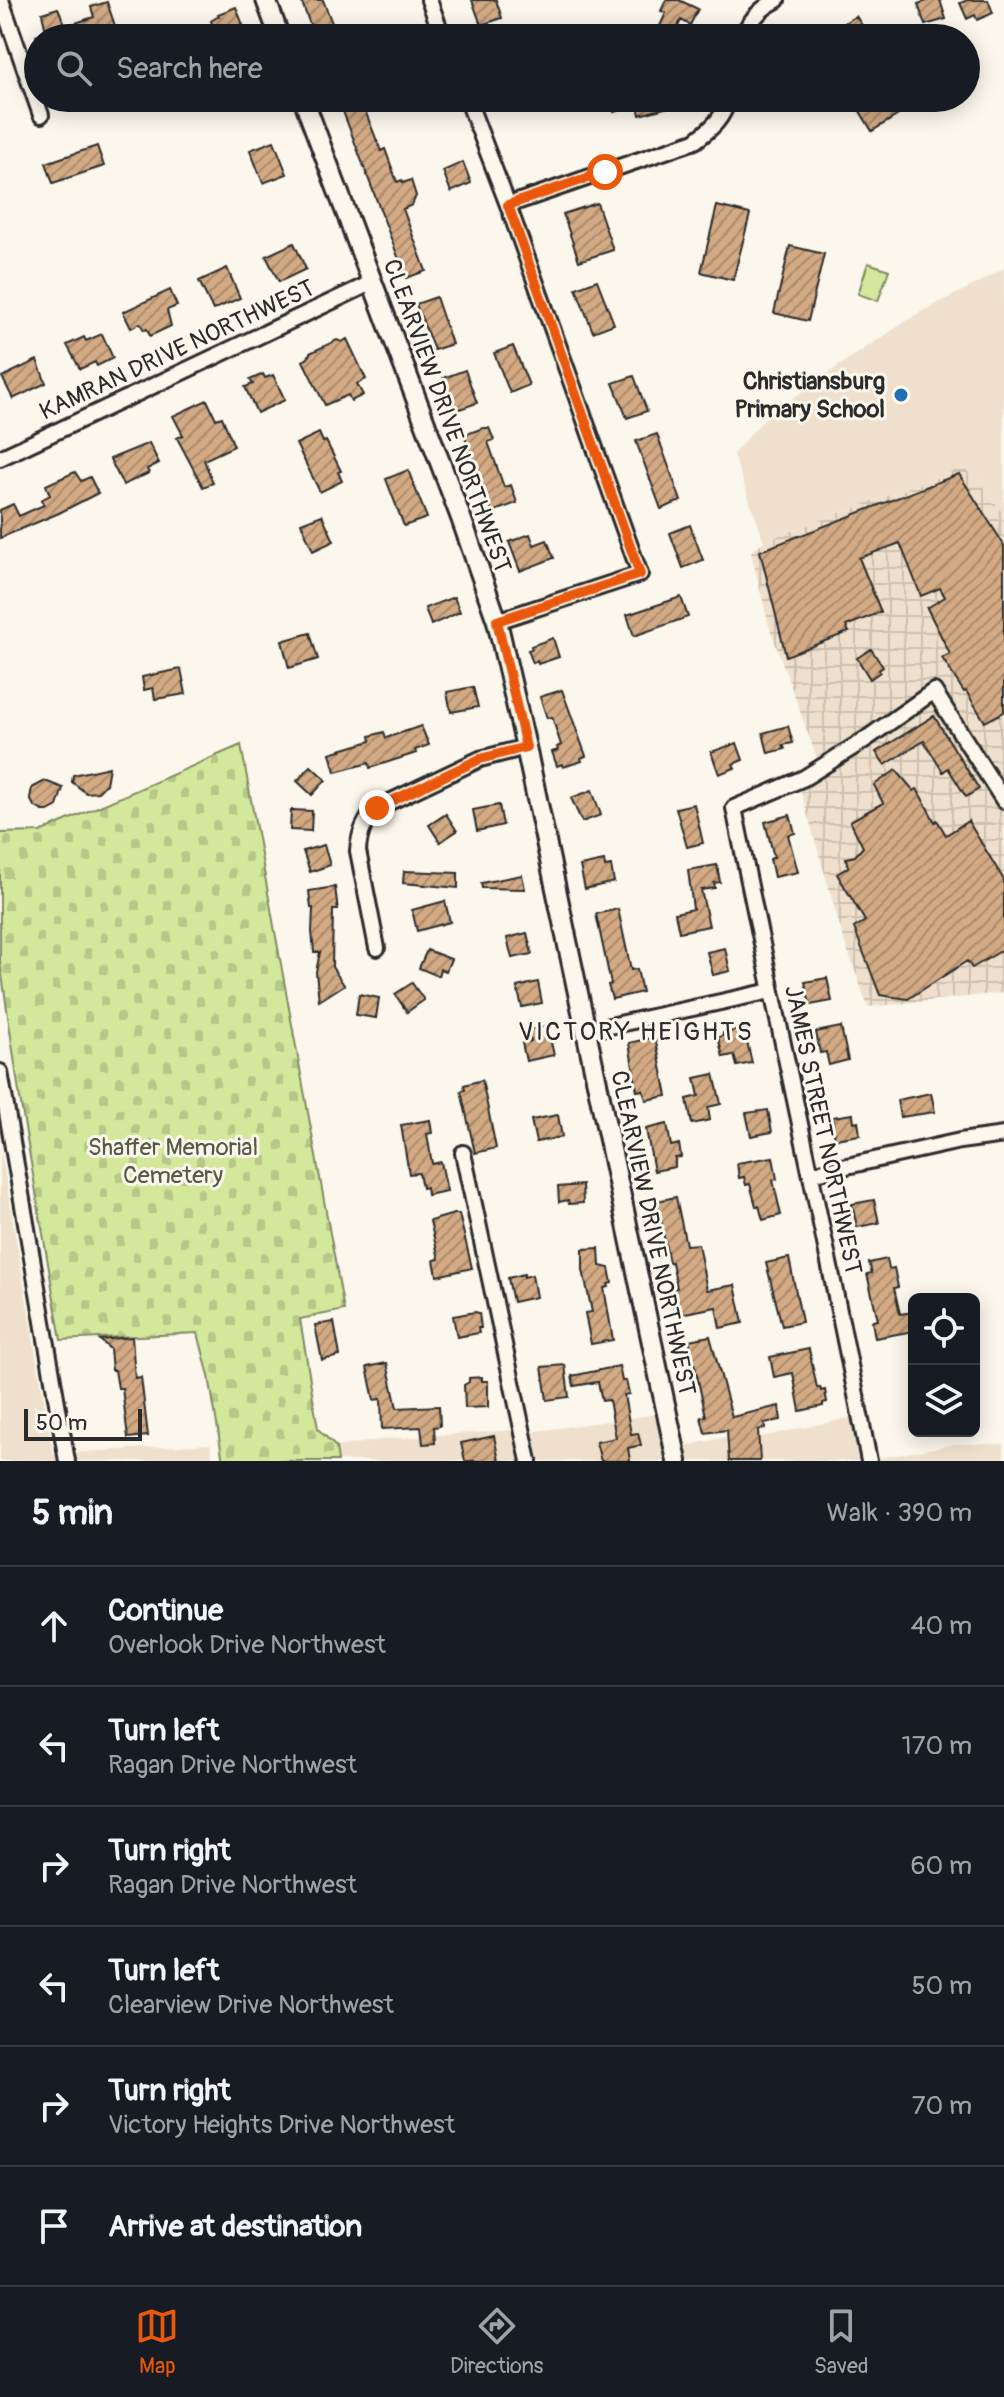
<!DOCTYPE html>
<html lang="en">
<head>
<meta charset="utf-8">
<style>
  body { margin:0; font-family:Pangolin,sans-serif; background:#20242c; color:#f1f3f6 }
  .controls { position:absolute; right:24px; bottom:24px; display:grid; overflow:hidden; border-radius:12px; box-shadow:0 4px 20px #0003 }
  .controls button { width:72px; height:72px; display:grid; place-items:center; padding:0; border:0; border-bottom:2px solid #363941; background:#171b24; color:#f1f3f6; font:40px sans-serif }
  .scale { position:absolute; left:24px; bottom:20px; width:118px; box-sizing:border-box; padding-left:8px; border:4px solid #2b2b2b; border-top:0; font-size:22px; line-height:28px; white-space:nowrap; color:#2b2b2b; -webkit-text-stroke:6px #fbf7ec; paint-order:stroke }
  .stop { position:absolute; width:24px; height:24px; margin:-18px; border:6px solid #ea580c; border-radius:50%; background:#fff }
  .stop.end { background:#ea580c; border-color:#fff; box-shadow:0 2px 8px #0008 }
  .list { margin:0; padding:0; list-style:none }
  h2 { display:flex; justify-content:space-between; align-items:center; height:104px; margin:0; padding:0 32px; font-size:34px }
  h2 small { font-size:26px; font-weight:400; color:#9ea1a6 }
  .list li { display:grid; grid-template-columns:52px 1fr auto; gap:24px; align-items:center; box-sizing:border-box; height:120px; padding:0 32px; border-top:2px solid #363941 }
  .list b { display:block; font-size:30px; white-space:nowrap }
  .list p { margin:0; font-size:26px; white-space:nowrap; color:#9ea1a6 }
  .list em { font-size:26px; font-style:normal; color:#9ea1a6 }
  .icon { flex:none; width:44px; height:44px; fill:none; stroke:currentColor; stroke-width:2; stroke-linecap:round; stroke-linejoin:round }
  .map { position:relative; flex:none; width:1004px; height:1461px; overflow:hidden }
  .search { position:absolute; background:#171b24; box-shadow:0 4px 20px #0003; left:24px; right:24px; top:24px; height:88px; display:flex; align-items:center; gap:20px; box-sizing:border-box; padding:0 28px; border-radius:44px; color:#9ea1a6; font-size:30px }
  .sheet { height:824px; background:#171b24 }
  nav { display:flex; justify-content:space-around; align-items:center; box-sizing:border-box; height:112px; border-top:2px solid #363941; background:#171b24; font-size:22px; color:#9ea1a6 }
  nav a { display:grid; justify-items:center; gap:4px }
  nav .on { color:#ea580c }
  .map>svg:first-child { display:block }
</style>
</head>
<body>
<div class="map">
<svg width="1004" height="1461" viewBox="0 0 1004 1461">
  <defs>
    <pattern id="industrial-grid" width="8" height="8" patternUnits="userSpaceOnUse" patternTransform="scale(2)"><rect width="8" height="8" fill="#efe0cd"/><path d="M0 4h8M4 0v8" fill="none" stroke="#cdc0b0"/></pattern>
    <pattern id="cemetery-stones" width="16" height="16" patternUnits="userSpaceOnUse" patternTransform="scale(2)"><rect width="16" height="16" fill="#d4e89c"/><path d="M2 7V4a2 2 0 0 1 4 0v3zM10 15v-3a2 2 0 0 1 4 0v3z" fill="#b6c787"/></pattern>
    <pattern id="building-hatch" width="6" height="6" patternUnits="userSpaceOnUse" patternTransform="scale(2)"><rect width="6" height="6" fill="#d3aa84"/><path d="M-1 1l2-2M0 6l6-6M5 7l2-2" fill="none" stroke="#ab8b6c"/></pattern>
  </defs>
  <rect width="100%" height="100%" fill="#fbf7ec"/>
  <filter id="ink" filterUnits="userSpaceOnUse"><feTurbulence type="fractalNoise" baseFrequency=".0125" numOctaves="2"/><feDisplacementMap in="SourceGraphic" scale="16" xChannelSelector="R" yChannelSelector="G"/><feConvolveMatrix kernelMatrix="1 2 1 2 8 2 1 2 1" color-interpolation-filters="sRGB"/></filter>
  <g filter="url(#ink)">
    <path fill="#efe0cd" d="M1004,268V515L978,478L962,468L764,541L733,454L765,418L831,371L920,312L978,283Z
      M0,1146L53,1454L210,1444L213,1461H0Z
      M658,1414L667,1450L749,1432L751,1439L854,1417L864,1461L955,1444H1004V1461H338L336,1447L386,1439L514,1430L515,1434Z"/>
    <path fill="url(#industrial-grid)" d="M962,468L978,478L1004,515V993L868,1007L844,940L800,789L823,775L769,626L751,552L764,541Z"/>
    <path fill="url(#cemetery-stones)" stroke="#808a64" stroke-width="2" d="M241,745L344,1310L300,1319L318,1429L336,1447L338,1461H223L209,1376L198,1333L61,1340L19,1092L0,961V833L40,832Z"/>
    <path fill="#d4e89c" stroke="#808a64" stroke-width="2" d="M868,263L889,270L878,301L858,294Z"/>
    <path fill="url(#building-hatch)" stroke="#2b2b2b" stroke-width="2" d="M301,0H323L335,31L315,38Z
      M472,0H496L502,18L481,25Z
      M666,0H679L698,9L690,25L681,20L675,33L660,26L666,13L661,11Z
      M930,0H940L946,19L925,25L918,4Z
      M968,0H988L993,13L977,20L975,15L967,19L960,3Z
      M107,2L119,38H37L36,36L46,32L42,13L58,8L66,26L94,17L91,7Z
      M236,7L248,38H222L220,31L215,32L211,21L219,16L218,14Z
      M856,16L870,38H819Z
      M338,98H360L381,151L385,149L397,182L402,180L403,183L411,180L416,196L412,205L403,209L426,271L406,278Z
      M610,98H686V102L640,115L638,105L614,112Z
      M852,98H926L872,131Z
      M274,141L287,174L263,183L250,150Z
      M97,146L104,166L53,183L46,163Z
      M463,162L471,183L451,192L443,171Z
      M597,203L613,250L579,261L563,214Z
      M717,206L750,214L733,280L701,272Z
      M294,243L306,269L279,282L266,256Z
      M790,246L824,254L808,321L774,313Z
      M227,268L240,298L213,310L199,281Z
      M597,280L614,324L593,332L576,288Z
      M170,290L177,306L167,310L171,326L150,336L147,329L144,330L140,323L131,328L123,312Z
      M436,297L452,344L434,350L416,304Z
      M102,334L113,358L97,366L95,362L80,369L67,345L84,337L86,341Z
      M347,339L366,379L357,384L363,395L351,401L348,395L325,405L303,361L308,358L310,353L337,340L342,342Z
      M513,346L529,385L510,393L494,353Z
      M37,360L46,383L13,399L2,377Z
      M465,370L477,403L454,411L443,378Z
      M263,374L265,378L273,375L285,400L257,413L245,387L253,384L250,380Z
      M634,376L647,411L627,418L613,383Z
      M207,400L216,419L222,417L234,446L204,460L213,483L203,487L177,438L183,435L173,416Z
      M483,428H489L494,440L488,442L493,456L504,487L511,485L517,503L492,512L464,435Z
      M319,433L323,442L326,441L341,471L338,472L342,481L320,492L296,444Z
      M657,434L681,501L661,509L636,441Z
      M149,443L159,463L147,469L149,473L123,485L110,459Z
      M408,470L427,518L404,526L386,479Z
      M75,472L81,481L90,477L98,493L59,513L0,538V510L13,504L19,516L44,505L41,500L50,495L46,485Z
      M959,474L1004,545V712L985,722L966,691L964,692L942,658L950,654L927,608L945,597L940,588L921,596L900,543L859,558L881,612L846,626L849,632L786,656L760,551Z
      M322,515L334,541L313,551L301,523Z
      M690,525L703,560L683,568L670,533Z
      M530,534L534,545L547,540L554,558L520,571L509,542Z
      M454,597L460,612L431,625L425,608Z
      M681,597L688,617L634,636L627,615Z
      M310,633L318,659L289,668L282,641Z
      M553,638L559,657L538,664L537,661L533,663L528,650L532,649L531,646Z
      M871,649L883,667L879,670L880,672L870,679L857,658Z
      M181,669L186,694L155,699L153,688L144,690L142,677Z
      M473,687L478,707L451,712L447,692Z
      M562,690L586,756L581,758L582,761L563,767L562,764L557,766L552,752L558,750L557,747L561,745L552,717L547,718L540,697Z
      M934,716L979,789L966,797L948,768L943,772L924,741L885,765L876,752Z
      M421,726L429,745L415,750L416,753L370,768L369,763L335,772L330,753L371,741L370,736L384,732L386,738Z
      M788,726L793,743L783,745L785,749L768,753L763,733Z
      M737,743L743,760L733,764L735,768L719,774L711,752Z
      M311,766L326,780L312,795L297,781Z
      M109,767L106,784L98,792L86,793L72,782L73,775Z
      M896,770L914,791L917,789L935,822L937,820L946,835L968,821L1004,880V949L972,968L967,961L908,999L880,995L854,928L865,921L837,874L848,867L846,858L855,856L863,847L850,821L883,803L874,785Z
      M45,781L63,788L57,806L48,811H43L34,806L30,798L32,788Z
      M592,790L601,815L582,822L571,798Z
      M694,804L703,843L687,847L676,808Z
      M499,805L503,825L477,831L473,810Z
      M291,810L312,811L311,831L290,830Z
      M446,814L457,831L440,842L429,825Z
      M790,815L795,833L788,835L798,872L774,877L770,859L774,857L765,822Z
      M324,845L330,865L310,872L303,851Z
      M604,861L605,867L611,866L614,882L585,889L580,866Z
      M717,865L720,882L714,883L715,888L701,890L709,926L679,932L675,913L693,909L688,870Z
      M404,871L458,873V888L403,883Z
      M522,875L525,889L482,888L481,883Z
      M335,887L338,910H333L332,967L344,985L319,1001L316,972L320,952H314L312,932L313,908H311L309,891Z
      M445,901L450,922L417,931L412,910Z
      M618,909L631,970L637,969L642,992L612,999L608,985L611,984L596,914Z
      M527,933L532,954L512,958L507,938Z
      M725,948L730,971L713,975L707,952Z
      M427,950L451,959L446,971L440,969L438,976L419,968Z
      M827,978L832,1001L810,1005L805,982Z
      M538,982L542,1003L522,1007L517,987Z
      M412,983L424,1000L407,1012L395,994Z
      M359,994L379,998L376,1018L356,1015Z
      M547,1026L554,1055L526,1061L522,1043L531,1041L528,1030Z
      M841,1027L848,1060L829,1065L826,1052L820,1053L816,1032Z
      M744,1029L752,1063L737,1066L734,1055L723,1057L718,1037L723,1036V1033Z
      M655,1037L667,1096L646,1100L643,1090L637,1091L629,1043Z
      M714,1074L721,1104L708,1107L710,1120L692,1124L687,1099L699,1096L695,1078Z
      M482,1080L496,1148L475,1153L461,1091L465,1090L464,1085Z
      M931,1093L935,1112L900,1117L897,1100Z
      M768,1110L772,1132L751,1136L746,1113Z
      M853,1114L854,1122L858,1121L860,1135L835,1139L832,1117Z
      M558,1115L562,1137L536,1142L531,1120Z
      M430,1120L432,1133L427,1134L432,1164L441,1162L447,1191L427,1195L426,1187L422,1188L419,1173L409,1174L401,1125Z
      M667,1124L671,1146L679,1144L681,1157L675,1158V1167L654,1171L646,1129Z
      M773,1157L777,1179L773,1180L781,1215L763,1220L759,1206H756L750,1184L746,1185L744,1177L739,1178L737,1163Z
      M582,1185L583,1203L569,1204L568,1200L559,1202L558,1187Z
      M676,1197L686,1245L698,1244L707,1290L735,1285L743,1323L720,1328L716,1307L675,1315L670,1289L677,1288L672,1262L669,1263L657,1201Z
      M874,1200L879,1223L857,1227L852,1204Z
      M454,1214H459L472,1268L437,1276L434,1260L439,1259L430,1221Z
      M599,1248L600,1266L609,1268L612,1283L608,1284L609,1287L604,1288L613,1340L591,1344L585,1313L592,1312L583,1270V1249Z
      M789,1258L802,1322L782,1326L766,1263Z
      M887,1259L889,1269L894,1268L898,1287L894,1288L900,1314L914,1312V1331L875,1338L872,1321L878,1320L867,1274L872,1273L869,1263Z
      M524,1274V1277L532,1275L536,1297L513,1302L508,1278Z
      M475,1312L479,1313L481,1328H478L479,1333L457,1337L453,1316Z
      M334,1322L340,1356L322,1360L315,1325Z
      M710,1336L732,1417L779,1406L781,1420L764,1423L765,1428L758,1430L760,1461H729L727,1430L705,1433L701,1417L706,1416L689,1340Z
      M132,1337L135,1378L141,1377L148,1436L128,1438L122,1388H118L115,1370H112L110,1349L100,1340Z
      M809,1349L817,1388L820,1387L821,1391L825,1390L827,1402L823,1403V1406L800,1411L793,1373L774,1377L770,1357Z
      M387,1363L397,1408L439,1406L440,1426L434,1427L435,1443L423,1444L421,1427L382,1429L381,1399L374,1400L367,1367Z
      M565,1365L569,1397L547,1400L542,1367Z
      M619,1366L622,1381H626L629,1394L624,1395L631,1434L638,1433L641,1445L628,1448L630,1461H601L596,1442L616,1438L609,1400L602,1401L598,1382L574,1386L572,1376Z
      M482,1377V1381H488V1407L465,1408L464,1385L469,1382V1378Z
      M494,1436L499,1461H465L461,1443Z"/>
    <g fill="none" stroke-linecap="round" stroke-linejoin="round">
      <g stroke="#2b2b2b" stroke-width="20">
        <path id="minor" d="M1,0L41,115
          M429,0L443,38
          M741,38C749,22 760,8 777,0
          M467,98L508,205L640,574L497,621
          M508,205L695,141C711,129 724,118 728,98
          M0,458L373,282
          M377,948L358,851C359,834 364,821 377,808L480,759L526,747
          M587,1031L771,991
          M0,1072L67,1461
          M463,1153L529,1461
          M811,1174L960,1141L1004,1135
          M869,1461C827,1243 778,1026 734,808L804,778L866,739L934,691L1004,801"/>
      </g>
      <g stroke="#2b2b2b" stroke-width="24">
        <path id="tertiary" d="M266,0L280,38
          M303,98L461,518L497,621L526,747L677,1461"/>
      </g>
      <use href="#minor" stroke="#fbf7ec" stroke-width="14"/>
      <use href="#tertiary" stroke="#fbf7ec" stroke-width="18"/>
    </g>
  </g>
  <g fill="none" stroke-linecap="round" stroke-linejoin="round" filter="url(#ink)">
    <path stroke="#ea580c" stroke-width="10" d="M377,808L480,759L526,747L497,621L640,574L508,205L605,172"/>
  </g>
  <circle fill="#1f6fb2" stroke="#fbf7ec" stroke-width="3" cx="901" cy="395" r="8"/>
  <g text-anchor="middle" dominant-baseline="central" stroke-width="6" stroke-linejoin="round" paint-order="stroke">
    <g font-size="24" fill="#2b2b2b" stroke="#fbf7ec">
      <text transform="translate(177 350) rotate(-25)">KAMRAN DRIVE NORTHWEST</text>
      <text transform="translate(447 416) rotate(70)">CLEARVIEW DRIVE NORTHWEST</text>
      <text transform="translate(823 1130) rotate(78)">JAMES STREET NORTHWEST</text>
      <text transform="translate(653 1233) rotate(78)">CLEARVIEW DRIVE NORTHWEST</text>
    </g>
    <g font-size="24" font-weight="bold" fill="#2b2b2b" stroke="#fbf7ec" text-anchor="end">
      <text x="885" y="381">Christiansburg<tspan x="885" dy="28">Primary School</tspan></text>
    </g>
    <g font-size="24" fill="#555a47" stroke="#fbf7ec">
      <text x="173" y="1147">Shaffer Memorial<tspan x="173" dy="28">Cemetery</tspan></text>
    </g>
    <g font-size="26" letter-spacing="2" fill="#2b2b2b" stroke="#fbf7ec">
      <text x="636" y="1032">VICTORY HEIGHTS</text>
    </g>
  </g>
</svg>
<div class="controls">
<button><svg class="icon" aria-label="locate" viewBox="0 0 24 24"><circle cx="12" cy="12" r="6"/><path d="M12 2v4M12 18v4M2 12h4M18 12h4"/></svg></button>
<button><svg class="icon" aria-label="layers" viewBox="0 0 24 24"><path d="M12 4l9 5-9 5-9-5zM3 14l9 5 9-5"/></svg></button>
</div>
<div class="scale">50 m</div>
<div class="stop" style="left:605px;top:172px"></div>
<div class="stop end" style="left:377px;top:808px"></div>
<div class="search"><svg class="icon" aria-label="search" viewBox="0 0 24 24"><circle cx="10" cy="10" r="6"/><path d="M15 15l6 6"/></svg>Search here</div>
</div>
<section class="sheet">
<h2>5 min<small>Walk · 390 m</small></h2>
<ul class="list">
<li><svg class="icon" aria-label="ahead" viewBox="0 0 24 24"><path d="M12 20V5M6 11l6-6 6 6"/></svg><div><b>Continue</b><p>Overlook Drive Northwest</p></div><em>40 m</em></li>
<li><svg class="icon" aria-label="left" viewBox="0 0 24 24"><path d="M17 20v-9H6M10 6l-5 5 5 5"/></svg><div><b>Turn left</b><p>Ragan Drive Northwest</p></div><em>170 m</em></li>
<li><svg class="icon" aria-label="right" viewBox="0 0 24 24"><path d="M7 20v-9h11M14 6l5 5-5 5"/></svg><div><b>Turn right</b><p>Ragan Drive Northwest</p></div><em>60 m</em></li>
<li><svg class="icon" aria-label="left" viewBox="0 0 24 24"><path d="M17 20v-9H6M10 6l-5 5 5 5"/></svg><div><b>Turn left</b><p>Clearview Drive Northwest</p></div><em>50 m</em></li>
<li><svg class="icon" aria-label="right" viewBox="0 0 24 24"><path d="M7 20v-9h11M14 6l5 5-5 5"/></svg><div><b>Turn right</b><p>Victory Heights Drive Northwest</p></div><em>70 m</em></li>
<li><svg class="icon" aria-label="arrive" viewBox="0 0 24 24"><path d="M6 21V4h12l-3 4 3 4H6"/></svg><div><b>Arrive at destination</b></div></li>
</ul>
</section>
<nav>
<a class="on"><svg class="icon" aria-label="map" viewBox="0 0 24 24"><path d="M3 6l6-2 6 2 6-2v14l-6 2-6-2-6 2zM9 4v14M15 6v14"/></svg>Map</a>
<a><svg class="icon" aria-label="directions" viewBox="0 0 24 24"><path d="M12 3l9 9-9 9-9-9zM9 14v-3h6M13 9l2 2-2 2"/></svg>Directions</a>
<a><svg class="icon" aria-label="saved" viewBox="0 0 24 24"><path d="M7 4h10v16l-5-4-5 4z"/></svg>Saved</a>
</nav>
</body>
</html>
